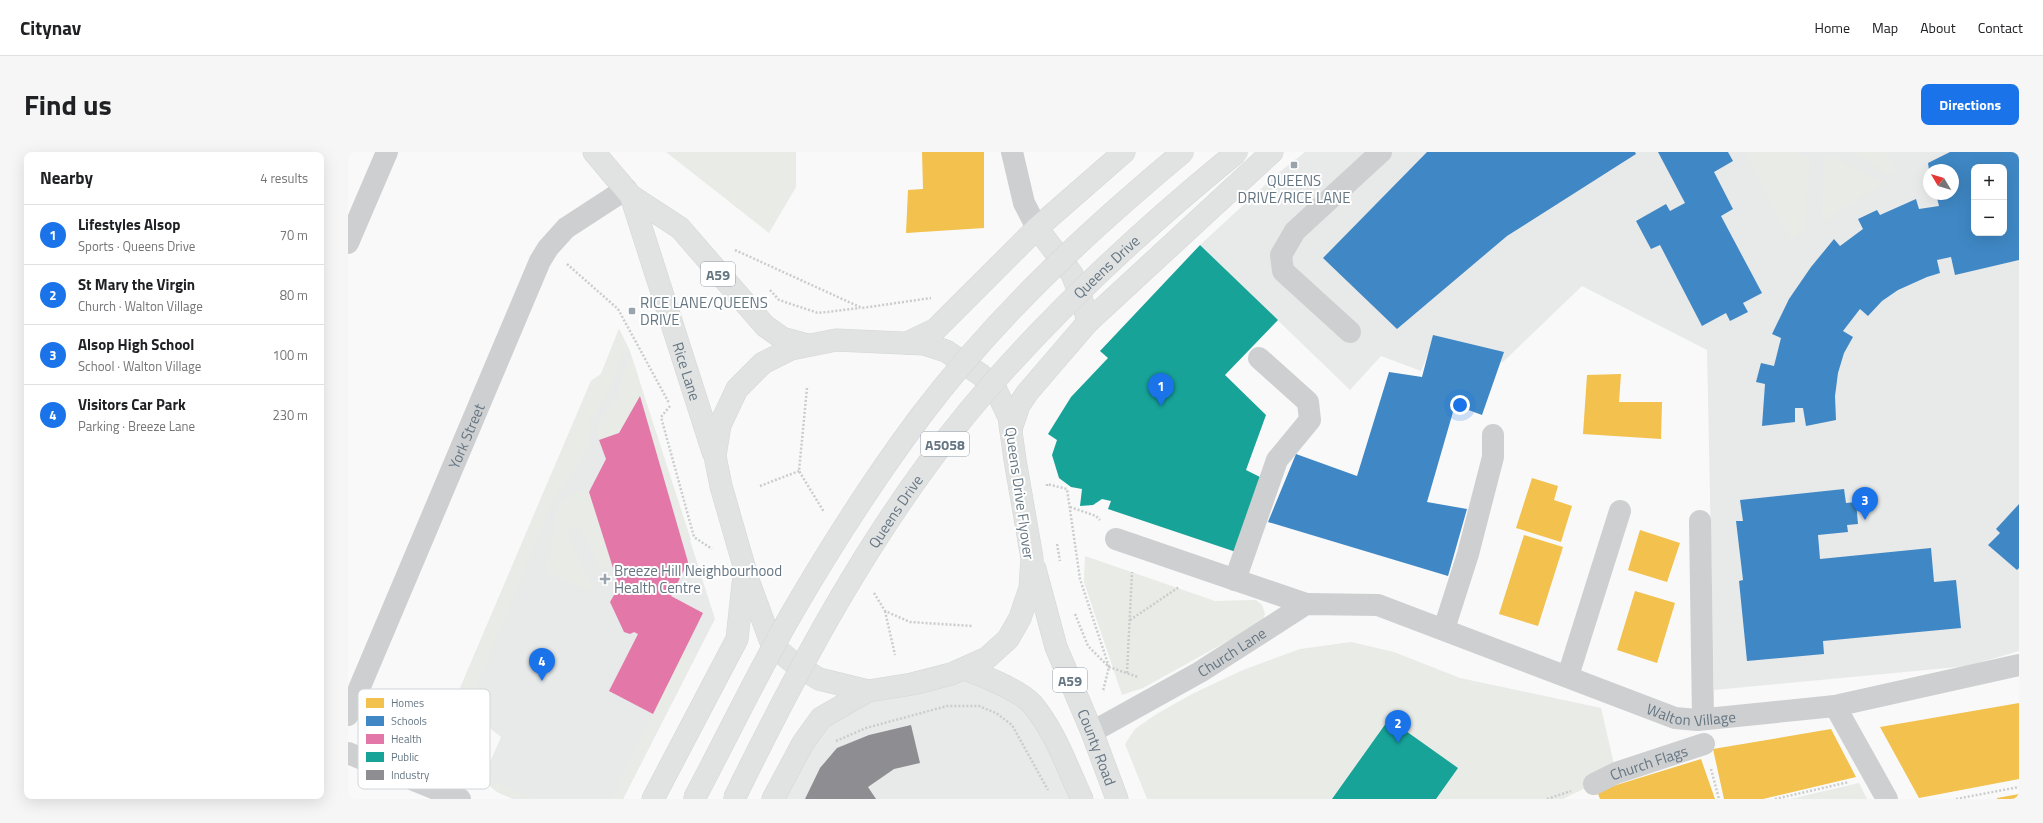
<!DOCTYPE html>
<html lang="en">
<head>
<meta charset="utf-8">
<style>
  body { margin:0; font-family:"Titillium Web",sans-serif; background:#f6f6f6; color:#202124 }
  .controls { position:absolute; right:12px; top:12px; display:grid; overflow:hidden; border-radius:8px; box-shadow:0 4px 16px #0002 }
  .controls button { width:36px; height:36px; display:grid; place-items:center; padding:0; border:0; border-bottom:1px solid #e0e0e0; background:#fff; color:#202124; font:20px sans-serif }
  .compass { position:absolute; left:1575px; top:12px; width:36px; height:36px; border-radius:50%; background:#fff; box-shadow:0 4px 16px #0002; rotate:308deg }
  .you { position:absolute; left:1112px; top:253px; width:14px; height:14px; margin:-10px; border:3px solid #fff; border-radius:50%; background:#1a73e8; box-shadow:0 0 0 6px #1a73e833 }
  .badge { display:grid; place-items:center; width:26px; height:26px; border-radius:50%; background:#1a73e8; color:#fff; font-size:13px; font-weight:700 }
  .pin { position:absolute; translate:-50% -33px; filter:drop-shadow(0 1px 2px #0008) }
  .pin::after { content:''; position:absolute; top:21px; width:14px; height:12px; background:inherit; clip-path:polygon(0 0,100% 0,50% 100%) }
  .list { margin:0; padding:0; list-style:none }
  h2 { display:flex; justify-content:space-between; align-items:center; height:52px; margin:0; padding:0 16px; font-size:17px }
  h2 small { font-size:13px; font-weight:400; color:#757577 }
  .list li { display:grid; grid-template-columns:26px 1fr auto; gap:12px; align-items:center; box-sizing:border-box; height:60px; padding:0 16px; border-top:1px solid #e0e0e0 }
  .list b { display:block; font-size:15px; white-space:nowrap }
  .list p { margin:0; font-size:13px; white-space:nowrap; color:#757577 }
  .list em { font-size:13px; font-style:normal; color:#757577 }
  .map { position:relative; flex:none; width:1671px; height:647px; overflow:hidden; border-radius:8px }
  header { display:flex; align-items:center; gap:24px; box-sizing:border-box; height:56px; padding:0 20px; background:#fff; border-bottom:1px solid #e0e0e0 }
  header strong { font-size:19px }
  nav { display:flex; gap:22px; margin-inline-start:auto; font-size:14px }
  .intro { display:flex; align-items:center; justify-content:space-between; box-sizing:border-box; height:96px; padding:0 24px }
  h1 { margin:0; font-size:28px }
  .button { padding:10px 18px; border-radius:8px; background:#1a73e8; color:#fff; font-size:14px; font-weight:700 }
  main { display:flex; gap:24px; padding:0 24px }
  aside { flex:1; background:#fff; border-radius:8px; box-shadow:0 4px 16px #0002 }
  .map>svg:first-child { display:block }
</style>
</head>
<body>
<header>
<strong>Citynav</strong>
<nav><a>Home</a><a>Map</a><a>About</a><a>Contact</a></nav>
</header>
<div class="intro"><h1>Find us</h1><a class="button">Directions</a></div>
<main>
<aside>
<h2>Nearby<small>4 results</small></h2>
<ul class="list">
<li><span class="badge">1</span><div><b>Lifestyles Alsop</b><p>Sports · Queens Drive</p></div><em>70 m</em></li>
<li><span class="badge">2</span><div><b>St Mary the Virgin</b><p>Church · Walton Village</p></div><em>80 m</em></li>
<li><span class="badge">3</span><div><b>Alsop High School</b><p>School · Walton Village</p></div><em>100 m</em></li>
<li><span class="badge">4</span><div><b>Visitors Car Park</b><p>Parking · Breeze Lane</p></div><em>230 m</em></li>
</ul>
</aside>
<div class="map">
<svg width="1671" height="647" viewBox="0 0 1671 647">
  <rect width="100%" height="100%" fill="#f9f9f9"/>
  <path fill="#e8e9e9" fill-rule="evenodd" d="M957,0H1671V499L1620,514L1366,538L1359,198L1234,134L1155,210L1085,189L1073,219L1033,204L1002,238L852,93L929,22ZM1626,15H1656V81H1626ZM1581,18H1605V42H1581Z
    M271,177L282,199L367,467L275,647H165L148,639L141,633L138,626V619L153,585L107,548L243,229L253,222Z
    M603,522L683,551L734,647H425L473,566Z"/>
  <path fill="#e8ebe6" d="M318,0H448V35L421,81Z
    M1397,0H1449L1462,7L1457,77L1442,87Z
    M1503,0H1538L1548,20L1543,23Z
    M1483,2L1535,32L1474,70L1475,6Z
    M271,177L282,199L274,205L270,212L260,241L243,267L241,290L230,314L206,346L119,558L107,548L243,229L253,222Z
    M284,206L343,388L335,391L292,245L271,281L251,288L249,276L252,268L270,243L277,215Z
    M242,336L241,340L264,414L253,417L231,373L218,379L245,437L242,439L202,423L198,420C195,411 202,405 203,397C207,366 204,343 242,336Z
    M737,404L867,449L908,448L914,453L917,462L914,470L795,536L774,543L736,430Z
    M1003,490L1046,500L1112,526L1253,556L1268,621L1215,647H799L777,592L787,577L807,563L844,542L895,518L952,497Z
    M338,495L349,501L275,647H263Z
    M138,626L189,647C170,647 146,647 138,626Z
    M1511,631L1519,647H1442Z"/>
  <path fill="#f2c14e" d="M574,0H636V76L558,81L560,38L575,37Z
    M1273,222L1271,250H1314L1313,287L1235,282L1239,223Z
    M1184,326L1210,334L1206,348L1224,354L1213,390L1168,376Z
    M1292,378L1332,391L1319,430L1280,418Z
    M1176,383L1215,395L1190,474L1151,462Z
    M1287,439L1327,451L1309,511L1269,498Z
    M1671,551V627L1571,646L1532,575Z
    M1483,577L1508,625L1415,647H1376L1365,597Z
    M1353,607L1367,647H1252L1249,639Z
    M1671,642V647H1649V646Z"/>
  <path fill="#3f88c5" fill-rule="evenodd" d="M1079,0H1287L1288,2L1159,84L1049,177L975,106Z
    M1310,0H1380L1385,9L1366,20L1385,57L1373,64L1414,141L1395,151L1400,160L1382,169L1378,161L1354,174L1312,93L1303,97L1288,69L1318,52L1322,59L1337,51Z
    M1602,0H1671V108L1607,123L1603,105L1589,108L1592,121L1579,125L1550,138L1534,149L1520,164L1512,157L1495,179L1505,185L1496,201L1490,221L1487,244L1488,268L1458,274L1455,256H1447V270L1414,274L1417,232L1408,230L1413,211L1426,214L1433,186L1424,182L1441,147L1463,115L1486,87L1492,94L1515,77L1510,67L1529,58L1532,63L1568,47L1571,57L1591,54L1588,42H1605V18H1581L1580,11ZM1626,15H1656V81H1626Z
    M1085,183L1156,200L1134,263L1107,253L1079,350L1119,357L1100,424L920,370L948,302L1009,324L1041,220L1074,225Z
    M1496,337L1498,351L1508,350L1510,372L1499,373L1500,380L1470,383L1472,407L1583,396L1586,430L1608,428L1613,476L1475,489L1476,502L1399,509L1391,429L1395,428L1388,369H1395L1392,348Z
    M1671,352V416L1669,418L1640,393L1652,381L1648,377Z"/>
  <path fill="#e377a8" d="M292,244L340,410L323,444L355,461L305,562L261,539L290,482L286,480L282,482L276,480L262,450L266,443L273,441L241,340L258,307L251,288L271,281Z"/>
  <path fill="#17a398" d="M852,93L930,168L877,223L918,263L898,318L914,326L888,400L760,357L763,349L754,347L745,353L732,354L734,337L723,335L711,326L704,303L709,288L700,282L723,245L760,206L752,199Z
    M1041,567L1110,616L1088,647H984Z"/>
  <path fill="#8d8d92" d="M563,573L572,611L546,617L520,635L528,647H457L472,616L489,596L521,583Z"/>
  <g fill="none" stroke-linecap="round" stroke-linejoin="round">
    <g stroke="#d5d6d6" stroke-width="23">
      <g id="highway">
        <path d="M246,0L283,44L332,76L417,174L434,186L460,193"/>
        <path id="s4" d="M283,44L365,300"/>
        <path d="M689,76L724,122L733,145L740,170"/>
        <path d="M488,188L576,192L598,199L633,223L647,236L661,265L667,308L684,406L682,436L672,466L660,487L639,506L603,522L564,532L520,539L471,527L448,513L424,493L400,428L373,334L367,304L372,273L389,237L415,211L443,197Z"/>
        <path d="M559,191L588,177L689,76L776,0"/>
        <path d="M663,277L671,253L679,241L740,170L924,0"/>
        <path id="s5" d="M687,417L708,495L744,580L769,647"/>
        <path d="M615,517C632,522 673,539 684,552C707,579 719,615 734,647"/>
        <path d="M305,647L389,487L396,423"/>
        <path d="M425,647L455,591L473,566L520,539"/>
      </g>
    </g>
    <path stroke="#cbcccd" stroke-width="2.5" stroke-dasharray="2 2" stroke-linecap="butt" d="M387,98L514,156L583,146
      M219,112L270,157L321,251
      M422,138L431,148L470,161L512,156
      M459,236L451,319L476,360
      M322,254L313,265L346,385L364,397
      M412,334L451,319
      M699,334V332L719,337L732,427L761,515L755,539
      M722,355L748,364L752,368
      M709,392L712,409
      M526,441L537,459L562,470L624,474
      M537,459L547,503
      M727,462L740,494L761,515L790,525
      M782,468L831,435
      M779,521L784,420
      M488,589L518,576L599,554H631L648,561L664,573L700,638
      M1363,617L1371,647
      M1199,647L1223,639
      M1427,647L1501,630
      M1608,647L1671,635"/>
    <g stroke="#cecfd0" stroke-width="22">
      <path d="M664,0L676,51L689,76"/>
      <path d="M0,91L39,0"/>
      <path d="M1002,180L935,119L933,103L947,79L1033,0"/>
      <path d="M1352,369L1355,567"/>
      <path d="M768,387L958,452"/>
      <path d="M887,428L929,308L962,268L960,250L911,206"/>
      <path d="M1096,477L1120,402L1145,305V283"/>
      <path d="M1220,524L1272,359"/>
      <path d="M1487,554L1539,647"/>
      <path id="s1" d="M0,563L192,109L200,96L218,76L278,37"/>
      <path id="s2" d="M744,580L852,520L958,452L1030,453L1327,566L1349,568L1487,554L1671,513"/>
      <path d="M0,601L112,647"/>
      <path id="s3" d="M1246,632L1268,621L1356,592"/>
    </g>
    <use href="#highway" stroke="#e1e2e2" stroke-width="22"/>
    <g stroke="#d5d6d6" stroke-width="23" stroke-linecap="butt">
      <g id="highway-bridge">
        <path d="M346,647C379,585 409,522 444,461C483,394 525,328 572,265C647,165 739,80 835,0"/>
        <path id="s6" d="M386,647C452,512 524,377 620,260C700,164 792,79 889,0"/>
      </g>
    </g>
    <use href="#highway-bridge" stroke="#e1e2e2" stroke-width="22"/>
  </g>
  <g fill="#99a4ac" stroke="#fff" stroke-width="1.5">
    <rect x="942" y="9" width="8" height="8" rx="2"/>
    <rect x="280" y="155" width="8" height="8" rx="2"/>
    <path d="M255 421h4v4h4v4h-4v4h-4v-4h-4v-4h4z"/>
  </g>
  <g text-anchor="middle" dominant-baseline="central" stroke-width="4" stroke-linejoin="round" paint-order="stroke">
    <g fill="#fff" stroke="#939fa8" stroke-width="1">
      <rect x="353" y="110" width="34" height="24" rx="3"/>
      <rect x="573" y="280" width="48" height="24" rx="3"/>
      <rect x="705" y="516" width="34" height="24" rx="3"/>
    </g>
    <g font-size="14" font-weight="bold" fill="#657683">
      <text x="370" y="122">A59</text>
      <text x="597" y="292">A5058</text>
      <text x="722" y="528">A59</text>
    </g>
    <g font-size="15" fill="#657683" stroke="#fff" text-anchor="start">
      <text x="946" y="28" text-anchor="middle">QUEENS<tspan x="946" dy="17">DRIVE/RICE LANE</tspan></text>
      <text x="292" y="150">RICE LANE/QUEENS<tspan x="292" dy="17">DRIVE</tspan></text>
      <text x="266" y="418">Breeze Hill Neighbourhood<tspan x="266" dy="17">Health Centre</tspan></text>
    </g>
    <g font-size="15" fill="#657683" stroke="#fff">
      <text stroke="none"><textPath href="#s6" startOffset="654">Queens Drive</textPath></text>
      <text stroke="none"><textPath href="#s4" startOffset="184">Rice Lane</textPath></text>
      <text stroke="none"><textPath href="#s1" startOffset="303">York Street</textPath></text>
      <text transform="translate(672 341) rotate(82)">Queens Drive Flyover</text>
      <text stroke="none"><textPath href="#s6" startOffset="330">Queens Drive</textPath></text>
      <text stroke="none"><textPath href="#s2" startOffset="161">Church Lane</textPath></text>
      <text stroke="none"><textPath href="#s2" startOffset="655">Walton Village</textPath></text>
      <text stroke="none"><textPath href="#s5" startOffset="189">County Road</textPath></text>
      <text stroke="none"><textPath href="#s3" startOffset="59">Church Flags</textPath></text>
    </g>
  </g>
  <rect x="10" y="537" width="132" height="100" rx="6" fill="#fff" stroke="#d1d6da" stroke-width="1"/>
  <rect x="18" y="546" width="18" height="10" fill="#f2c14e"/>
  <rect x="18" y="564" width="18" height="10" fill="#3f88c5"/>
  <rect x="18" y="582" width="18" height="10" fill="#e377a8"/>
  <rect x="18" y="600" width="18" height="10" fill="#17a398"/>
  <rect x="18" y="618" width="18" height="10" fill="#8d8d92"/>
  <g font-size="11" fill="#657683">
    <text x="43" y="555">Homes</text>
    <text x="43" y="573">Schools</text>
    <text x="43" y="591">Health</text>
    <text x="43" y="609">Public</text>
    <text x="43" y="627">Industry</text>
  </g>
</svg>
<div class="controls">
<button>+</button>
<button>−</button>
</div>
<svg class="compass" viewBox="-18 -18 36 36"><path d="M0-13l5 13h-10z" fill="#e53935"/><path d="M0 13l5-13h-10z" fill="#757577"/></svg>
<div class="you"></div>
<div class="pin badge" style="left:813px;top:254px">1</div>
<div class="pin badge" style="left:1050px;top:591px">2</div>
<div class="pin badge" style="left:1517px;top:368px">3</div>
<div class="pin badge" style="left:194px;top:529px">4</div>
</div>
</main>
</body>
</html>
